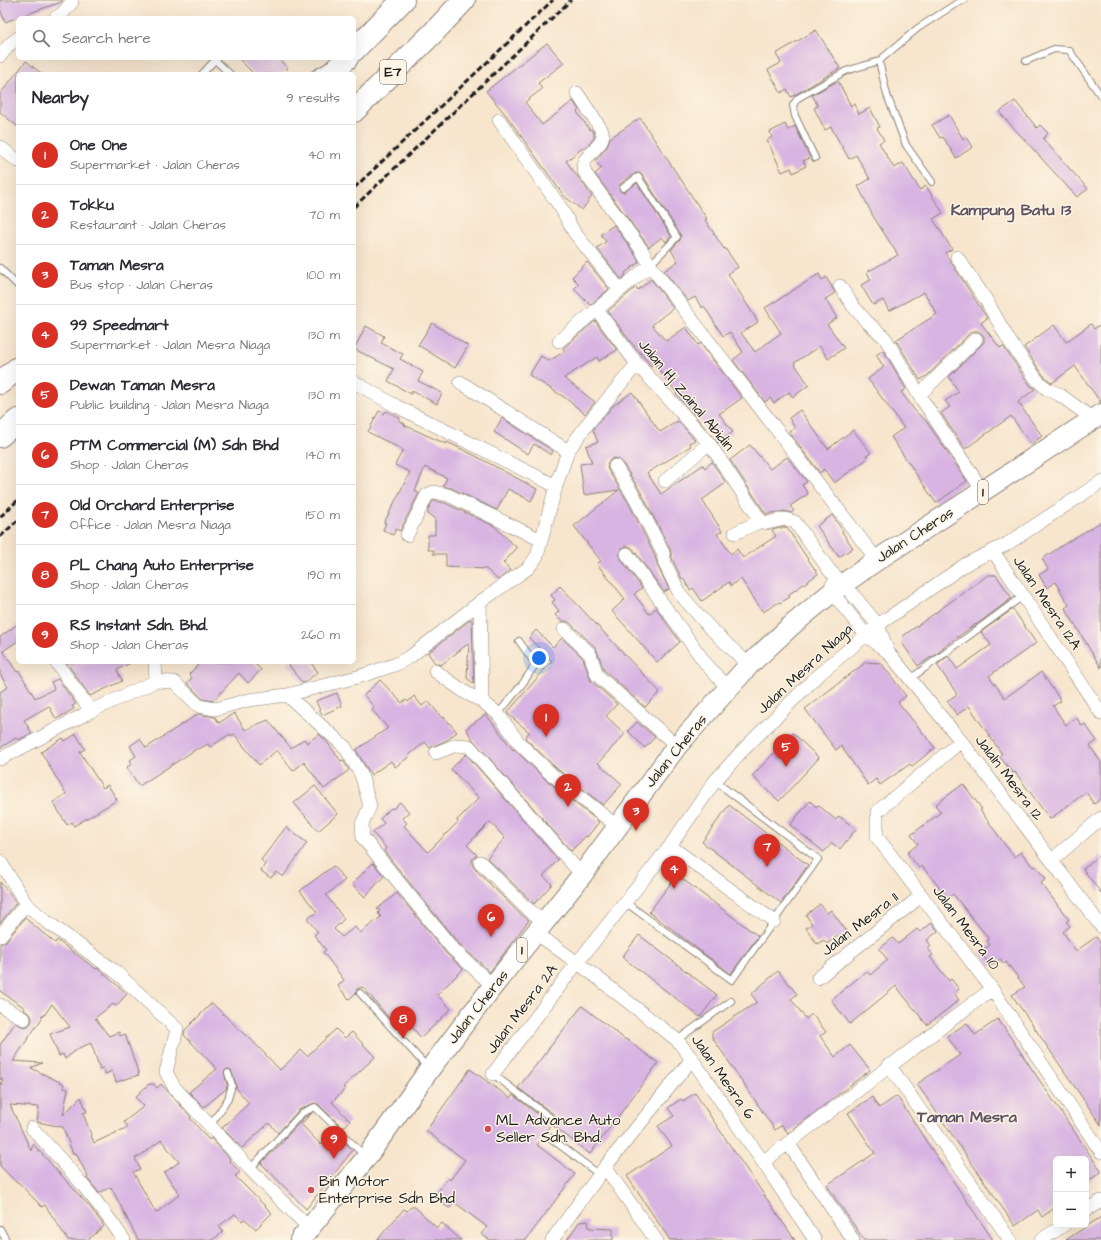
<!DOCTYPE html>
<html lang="en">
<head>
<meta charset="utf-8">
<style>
  body { margin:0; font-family:"Architects Daughter",sans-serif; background:#f7f7f7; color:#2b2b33 }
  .controls { position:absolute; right:12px; bottom:12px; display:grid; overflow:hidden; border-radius:6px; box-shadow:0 4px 16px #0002 }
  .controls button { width:36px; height:36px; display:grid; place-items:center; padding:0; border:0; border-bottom:1px solid #e1e1e2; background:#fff; color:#2b2b33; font:20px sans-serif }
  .you { position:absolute; left:539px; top:658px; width:14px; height:14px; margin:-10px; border:3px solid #fff; border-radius:50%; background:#1a73e8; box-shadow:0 0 0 6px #1a73e833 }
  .badge { display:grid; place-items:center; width:26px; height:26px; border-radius:50%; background:#d93025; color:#fff; font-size:13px; font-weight:700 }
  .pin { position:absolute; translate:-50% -33px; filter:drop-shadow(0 1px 2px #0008) }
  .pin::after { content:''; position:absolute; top:21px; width:14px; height:12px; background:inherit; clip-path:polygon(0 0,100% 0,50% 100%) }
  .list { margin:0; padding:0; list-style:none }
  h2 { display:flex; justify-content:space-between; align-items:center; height:52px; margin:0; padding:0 16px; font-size:17px }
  h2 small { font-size:13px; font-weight:400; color:#7c7c81 }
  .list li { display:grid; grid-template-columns:26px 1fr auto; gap:12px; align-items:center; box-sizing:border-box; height:60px; padding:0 16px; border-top:1px solid #e1e1e2 }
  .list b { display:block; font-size:15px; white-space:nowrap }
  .list p { margin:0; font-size:13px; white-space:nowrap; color:#7c7c81 }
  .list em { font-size:13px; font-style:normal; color:#7c7c81 }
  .icon { flex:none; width:22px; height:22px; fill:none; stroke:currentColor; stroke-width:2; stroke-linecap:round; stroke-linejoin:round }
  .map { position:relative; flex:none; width:1101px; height:1240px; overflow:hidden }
  .search { position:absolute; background:#fff; box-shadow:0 4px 16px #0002; left:16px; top:16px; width:340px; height:44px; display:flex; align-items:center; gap:10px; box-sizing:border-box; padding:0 14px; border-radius:6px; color:#7c7c81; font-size:15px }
  .panel { position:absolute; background:#fff; box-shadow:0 4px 16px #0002; left:16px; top:72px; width:340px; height:592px; border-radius:6px }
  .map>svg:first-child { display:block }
</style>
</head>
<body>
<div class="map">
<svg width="1101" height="1240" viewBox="0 0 1101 1240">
  <rect width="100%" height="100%" fill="#fcf5e5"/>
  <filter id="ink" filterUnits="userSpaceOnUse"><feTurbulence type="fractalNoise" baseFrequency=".025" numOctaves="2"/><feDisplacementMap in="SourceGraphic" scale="8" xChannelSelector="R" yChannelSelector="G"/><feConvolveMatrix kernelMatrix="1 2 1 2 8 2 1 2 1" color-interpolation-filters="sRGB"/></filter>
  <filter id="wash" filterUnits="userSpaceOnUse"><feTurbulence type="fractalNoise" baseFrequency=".012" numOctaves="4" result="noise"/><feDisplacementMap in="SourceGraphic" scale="16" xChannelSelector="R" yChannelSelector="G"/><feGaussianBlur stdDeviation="0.9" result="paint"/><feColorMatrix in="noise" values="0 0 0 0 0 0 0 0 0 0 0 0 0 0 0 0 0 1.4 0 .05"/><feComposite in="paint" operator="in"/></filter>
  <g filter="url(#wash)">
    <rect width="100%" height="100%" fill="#f7e5cd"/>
    <g id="blocks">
      <path fill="#d8b4e3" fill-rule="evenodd" d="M0,0H63L61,2L5,22L0,9Z
        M816,30L840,68L791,97L787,89L781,93L768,70L781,63L776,54Z
        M547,43L564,63L538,83L542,89L525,102L542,125L573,101L579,110L577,112L590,130L591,129L594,133V138L585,148L584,147L566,161L592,196L582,210L564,196L506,115L486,91Z
        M238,58H277L288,68L282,74H254Z
        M26,61L42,74H18V127L0,112V94Z
        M838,81L851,106L855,104L859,114L870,108L880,127L877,128L884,140L879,143L894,168L903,163L920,190L926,186L943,213L933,219L952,249L945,253L987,318L981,323L1000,348L1003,346L1030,385L1035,389L1018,402L1042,436L1031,444L1011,416L965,449L941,413L950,407L945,401L959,392L949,377L984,342V337L982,334L978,331H974L970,333L928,375L920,380L896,340L937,314L924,292L889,311L883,300L873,305L861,285L871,280L867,272L898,255L873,216L858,186L870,179L856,155L849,159L831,127L825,130L814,108L818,106L812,95Z
        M1015,101L1037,128L1040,125L1048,133L1043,139L1088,189L1077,197L999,112Z
        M949,115L963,139L967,137L973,147L956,158L943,137L940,138L932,125Z
        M640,118L707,219L705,220L724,249L725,248L738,267L728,274L758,322L741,333L755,352L781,333L765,308L819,274L822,280L826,277L832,287L835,293L825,299L837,318L827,324L844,348L828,359L820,346L794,363L809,385L793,397L789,392L774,403L770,398L765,402L733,360L743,352L730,332L723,336L704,306L702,308L695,297L688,301L664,271L678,261L671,250L680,240L681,236L642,174L638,173H635L620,184L619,189L621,192H624L637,183L671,236L666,242L662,237L649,247L595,174L602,168L595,161L607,147L610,138Z
        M785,124L788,130L795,126L810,158L803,161L806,166L793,173L791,168L782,172L767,140L772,137L770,132Z
        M614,225L634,253L639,262L625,273L626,275L621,279L597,248L606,242L601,234Z
        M587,262L609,289L590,305L574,289L579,284L572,277Z
        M651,279L673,308L652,325L666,341L686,327L698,345L700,343L742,398L719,414L733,432L718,443L676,394L677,393L654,363L651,366L630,341L608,311L636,287L638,290Z
        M595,321L617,350L599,361L597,357L564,378L595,402L585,414L564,397L529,375L541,356L549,361L565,351L563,348Z
        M432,323L468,346L455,368L418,345Z
        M1091,324L1094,329L1101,324V403L1075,366L1052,383L1043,375L1024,347L1054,325L1066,342Z
        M366,326L384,336L381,343L403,354L400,359L423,372L418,381L442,393L437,404L412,391L411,394L388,381L394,369L354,349Z
        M883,350L906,389L901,392L916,412L926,421L967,481L936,503L891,437L904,428L868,379L884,367L876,355Z
        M632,392L660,432L678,421L695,440L689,443L691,446L647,473L661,494L703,465L705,468L712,462L726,483L702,500L722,531L717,534L731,554L737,549L743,558L776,536L772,530L785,527L787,528L818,574L788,595L790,597L780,603L779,602L763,612L741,579L731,586L729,582L702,601L693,588L690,590L683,578L682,579L673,561L670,549L642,494L622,462L618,459L615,458L611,459L608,463L607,466L608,470L628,502L655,556L658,567L669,589L664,592L633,549L631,547L627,546L622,548L620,550L619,554L620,558L642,588L634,594L649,614L656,608L680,642L657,662L612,611L625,599L597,564L601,561L574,526L619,490L584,495L580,464L592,463L586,446L598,442L593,430L595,427L613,406Z
        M800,410L828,449L853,430L871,453L866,456L867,459L834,483L824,469L820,473L789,432L795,428L789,418Z
        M379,411L384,414L386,411L400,418L399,421L405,424L404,425L446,444L447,442L470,453L537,489L531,501L508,489L497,510L451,488L443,486L447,478L425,467L415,491L419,493L400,531L396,529L393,535L383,530L386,523H384L410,472L395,465L403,450L368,432Z
        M502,418L553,451L551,455L534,444L528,454L494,432Z
        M750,445L770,469L787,457L807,482L802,485L808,494L790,506L794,511L791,513L784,511L766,514L730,460Z
        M433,501H436L445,503L494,526L517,548L503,563L511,570L498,580L486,569L446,567V554H433L434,550H428V535H435V518L428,514V510Z
        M832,515L843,531L842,532L853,548L839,557L817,526Z
        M1101,522V668L1065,608L1069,605L1055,582L1047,588L1039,575L1048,569L1042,559L1069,541Z
        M988,575H996L1012,598L976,625V624L942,648L943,649L931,658V657L918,666L902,643L903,636Z
        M560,586L660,692L645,707L604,670L596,648L570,623L566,621H561L555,615L559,611L552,602L555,600L551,595Z
        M1013,609L1036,643L989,676L1005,698L1041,672L1061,701L1053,706L1066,725L1076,717L1082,726L1085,724L1097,741L1090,746L1101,762V798L1094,804L1086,792L1050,819L1015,772L1013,773L999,756L1002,754L969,706L957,715L947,701L957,694L937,665L948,656L957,669L991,645L981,632Z
        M471,619L472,621L474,684L467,678L469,643L441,665L435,663L428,653Z
        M18,624V641L3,651L17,672L19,671L35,698L54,689L51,682L58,679L76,704L72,706L74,709L56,719L49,706L24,720L32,733L18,740L16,738L0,748V692L8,687L0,674V637Z
        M536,630L553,647L562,638L583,658L591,681L617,704L606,716L625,734L598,763L622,784L603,805L555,767L525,738L529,732L507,713L552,661L529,638Z
        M66,662H132L117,670L122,681L90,696Z
        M201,662H253L261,670L248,683L239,673L213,701L203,699L187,683L192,678L189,674Z
        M287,662H310L318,672L305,682L302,683Z
        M866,662L881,663L906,696L898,702L935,748L912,766L910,764L880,785L876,779L868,785L841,746L836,750L805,709Z
        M380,680L402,703L406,700L408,702L414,696L422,706L428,701L442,718L444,717L457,732L447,740L430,748L425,742L408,756L409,757L395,767L391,761L371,775L356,750L388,728L372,710L374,707L364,695Z
        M337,693L342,706L322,715L316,701Z
        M234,713L244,728L245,730L268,720L291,748L304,739L307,743L319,734L327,742L341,761L343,760L349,770L324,789L304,762L293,771L277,750L259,765L234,734L231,736L230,734L210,747L208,744L199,749L198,748L139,786L127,767L132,764L130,760L136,756L130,746L140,739L146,748L198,714L215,717L219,723Z
        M486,714L513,750L514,749L545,779L599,822L587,837L586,836L571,851L473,740L466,729Z
        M637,722L655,737L645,748L628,731Z
        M793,733L819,758L779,801L752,776Z
        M76,734L85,749L80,752L103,788L108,785L117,800L74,826L72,822L67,825L53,802L66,794L41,752L63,738L65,741Z
        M466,754L558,860L543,876L552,884L534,904L487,858L505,838L490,822L467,845L477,855L474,857L472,860V864L474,868L519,913L529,920L490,972L458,943L384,851L386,848L373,833L384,823L380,819L391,808L393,809L400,802L409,812L402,818L407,823L404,826L428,852L458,822L457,820L479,798L451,769Z
        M963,784L982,809L980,810L1014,857L1021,852L1033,867L1035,866L1046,879L1041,883L1069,920L1066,922L1070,926L1063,932L1076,951L1096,937L1101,944V1125L1012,995L1025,987L1006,962L1004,964L1000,959L991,966L980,952L990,945L987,941L989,939L953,894L948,898L922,866L919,868L907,853L918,844L911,835L941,812L935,805Z
        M315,786L338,814L318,831L294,803Z
        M810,801L816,807L818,805L836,820L839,816L856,829L840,849L832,843L824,852L790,825Z
        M729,805L808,865L781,903L702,842Z
        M286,827L307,843L283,877L276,872L271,878L261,871L265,864L261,860Z
        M1101,855V893L1083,869Z
        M373,863L384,876L365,897L352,884Z
        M333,866L345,880L326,895L344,919L334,929L342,937L355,927L360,933L381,917L378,913L380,911L377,909L397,893L446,953L463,969L437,995L451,1009L421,1038L403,1016L394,1024L363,987L357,989L356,993L349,999L338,986L344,980L323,952L326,950L314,935L318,932L307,919L317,912L300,891Z
        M677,875L758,936L731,974L649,912Z
        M0,882L10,894L16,903L0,923Z
        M820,904L827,913L831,910L850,936L841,942L837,936L827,944L824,940L817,944L806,928L812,924L806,915Z
        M25,918L55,943L57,940L96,969L97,968L102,972L127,994L116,1006L113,1004L95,1018L109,1036L119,1032L120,1036L125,1034L139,1075L116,1082L112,1071L105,1074L103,1068L100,1069L91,1043L79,1048L65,1059L63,1054L59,1056L50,1034L70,1027L52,1004L43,1017L42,1015V1018L13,1061L42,1063L31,1068L64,1084L63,1088L68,1089L63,1115L81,1097L87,1112L83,1113L94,1143L128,1127L124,1122L144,1106L135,1097L149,1084H154L157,1088L161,1084L191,1117L190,1118L209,1140L211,1138L230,1159L229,1160L240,1172L235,1176L272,1213L256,1229L245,1219L242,1221L235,1214L219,1226L223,1232L212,1240H138L111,1187L99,1193L87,1178L88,1177L76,1153L73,1154L63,1127L37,1122L39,1107L10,1105L16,1118L15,1117L17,1120L31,1151L33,1144L90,1207L104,1226L88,1240H68L45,1205L42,1207L18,1182L17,1183L0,1166V1082L2,1086V1078L0,1080V1045L15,1023L24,1027L28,1026L31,1023L32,1019L31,1015L24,1010L25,1008L0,991V944L6,941ZM161,1140L179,1162L164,1173L180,1194L156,1213L133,1172L140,1169L135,1158L141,1155Z
        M932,923L938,931L927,940L931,946L928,949L933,955L930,957L949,981L951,979L959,989L954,993L959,1000L927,1025L896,986L850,1024L831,1000L867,971L870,975L888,960L879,949L893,938L898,944L917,929L920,932Z
        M639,935L717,995L700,1017L622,957Z
        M778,971L797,994L791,999L806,1019L812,1014L826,1032L820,1036L835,1057L850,1045L870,1070L788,1133L782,1125L775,1130L712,1037V1032L757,1002L751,994Z
        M212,1003L246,1036L247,1035L280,1070L301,1050L307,1056L336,1029L345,1038L352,1032L375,1057L343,1087L345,1089L332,1102L350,1121L343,1128L318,1104L314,1103L299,1110L278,1133L269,1123L242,1148L222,1128L249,1103L236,1088V1084L231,1070L227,1069L224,1072L227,1085L226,1089L204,1107L189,1092L217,1069L184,1035L185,1030Z
        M582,1006L626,1040V1039L658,1063L590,1154L551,1124L537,1145L575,1174L526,1240H490L481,1234L487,1227L454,1202L449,1208L434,1197L448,1178L450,1180L465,1160L426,1131L470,1069L510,1098L513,1095L549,1123H552L555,1122L556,1119L555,1115L518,1088Z
        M998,1019L1101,1171V1172L1086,1183V1159H1056V1207L1042,1217L1038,1210L1015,1226L917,1084L960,1055L947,1036L967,1023L975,1035Z
        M695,1093L725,1138L795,1240H670L643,1200L627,1176L672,1146L658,1126L674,1116L668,1108L681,1099L683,1101Z
        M897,1096L928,1144L993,1240H864L836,1199L827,1185L875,1153L848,1113L872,1097L879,1108Z
        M312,1113L301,1124L321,1145L334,1132L353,1150L306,1209L261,1163L285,1140L284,1139L305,1117Z
        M411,1207H415L437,1228L442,1223L461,1240H377L404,1209L407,1211Z
        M1101,1217V1240H1066L1084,1228Z
        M588,1221L589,1228L613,1229V1240H567L579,1222Z"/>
    </g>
  </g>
  <g filter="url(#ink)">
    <use href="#blocks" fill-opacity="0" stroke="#8a8074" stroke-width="1"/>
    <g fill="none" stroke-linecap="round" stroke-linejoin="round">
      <g stroke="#8a8074" stroke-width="8">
        <path id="service" d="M879,61L887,95L906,145L932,182
          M1026,61L1054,49L1069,50L1101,96
          M202,74L215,60L230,74
          M314,74L328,66
          M815,158L795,116L793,105L798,98L846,71L879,61L918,28L954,5L964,0
          M623,188L638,177L677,237L650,265
          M0,268L18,286
          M910,679L1023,596
          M498,714L523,683L535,665L531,658L519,641
          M625,902L732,980L818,859L715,781
          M360,993L427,1067
          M677,1040L731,1001
          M493,1074L552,1119
          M210,1126L228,1099L232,1085L228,1073
          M549,1137L600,1175
          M250,1169L302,1113L315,1107L364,1155
          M0,1229L6,1240"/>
      </g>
      <g stroke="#8a8074" stroke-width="14">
        <path id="minor" d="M55,18L62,14L72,2V0
          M0,56L10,44L18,38
          M577,93L601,129L603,135L601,142L585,160L583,166L585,173L641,249L650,265L877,560
          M499,120L561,208L574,232L620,290
          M0,147L18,161
          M957,257L986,300L1010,342L1037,380L1047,389L1060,395L1093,419
          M840,286L853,306L866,321L885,338L919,395
          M597,310L637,364L709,443L761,521L767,523L785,519L795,522L830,571L844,584L878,625L888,652
          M976,339L919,395L983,491
          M559,341L650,265
          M354,382L396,406L556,486
          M460,382L568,451
          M615,466L635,498L663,553L665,564L680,594L709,627L749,665
          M665,481L709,443
          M735,533L761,521
          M407,535L427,495L434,492L448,495L541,540
          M993,551L1101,713
          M627,554L706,664L728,688
          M832,585V592L866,635L888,652L961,741L1101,926
          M480,602L482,701
          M564,629L590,654L597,675L677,746
          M56,662L91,711
          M155,662L156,681L174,682L199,706L215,709L249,700L287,695L361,676L397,664L411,656L480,602L528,568L537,556L556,486L568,451L589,422L637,364
          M435,671L466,693L482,701L498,714L519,743L550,773L618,827
          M287,695L345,747L361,774L370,806L362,824L363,838L452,948L493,986
          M961,741L877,812V837L992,989L1101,1152
          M436,753L456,745L469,746L582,875
          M0,759L91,711L156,681
          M670,846L774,921
          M1052,860L1101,818
          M0,861L26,904L46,921L116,972L177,1029L166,1072L174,1087L250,1169L309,1228
          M480,862L525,907L545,922
          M536,933L590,972L677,1040L692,1059L763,1162L815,1240
          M0,936L26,904
          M818,978L921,896
          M0,1005L24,1019
          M889,1065L1010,1240
          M493,1074L577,963L670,846L715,781L741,752L817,676L878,625L966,564L1007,544L1101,482
          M32,1128C65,1164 97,1199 124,1240
          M788,1143L853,1240
          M763,1162L992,989
          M605,1167L656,1240
          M1086,1210L1101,1201
          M552,1240L605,1167L692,1059
          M1041,1240L1064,1225"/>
      </g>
      <g stroke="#8a8074" stroke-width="22">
        <path id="primary" d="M300,1240L366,1158L429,1070L493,986L582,875L677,746L749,665L792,625L832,592L877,560L1101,414"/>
      </g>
      <g stroke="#8a8074" stroke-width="24">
        <path id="motorway" d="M354,50L403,0
          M331,74L347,58
          M354,111L433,33L464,0
          M0,383L18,368
          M0,436L18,420"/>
      </g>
      <use href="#service" stroke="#fff" stroke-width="6"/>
      <use href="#minor" stroke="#fff" stroke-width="13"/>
      <use href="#primary" stroke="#fff" stroke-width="20"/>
      <use href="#motorway" stroke="#fff" stroke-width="22"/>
      <path stroke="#1c1c1c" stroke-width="3" stroke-dasharray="6 3" stroke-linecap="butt" d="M354,188L553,0
        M354,207L571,0
        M0,517L18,500
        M0,537L18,520"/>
    </g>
  </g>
  <g fill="#d1495b" stroke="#fcf5e5" stroke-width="1.5">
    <circle cx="488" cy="1129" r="4"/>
    <circle cx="311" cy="1190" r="4"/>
  </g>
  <g text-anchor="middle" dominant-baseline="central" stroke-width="3" stroke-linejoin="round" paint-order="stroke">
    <g fill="#fcf5e5" stroke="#5f5d58" stroke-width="1">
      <rect x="380" y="60" width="26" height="24" rx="3"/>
      <rect x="978" y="480" width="10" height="24" rx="3"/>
      <rect x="517" y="938" width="10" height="24" rx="3"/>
    </g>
    <g font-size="14" font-weight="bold" fill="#1c1c1c">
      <text x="393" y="72">E7</text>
      <text x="983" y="492">1</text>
      <text x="522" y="950">1</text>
    </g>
    <g font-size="15" fill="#1c1c1c" stroke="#fcf5e5">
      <text transform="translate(686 395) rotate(50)">Jalan Hj Zainal Abidin</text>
      <text transform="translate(915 535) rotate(-33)">Jalan Cheras</text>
      <text transform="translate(1047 603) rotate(56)">Jalan Mesra 12A</text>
      <text transform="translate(805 669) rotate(-43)">Jalan Mesra Niaga</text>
      <text transform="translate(676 751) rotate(-51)">Jalan Cheras</text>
      <text transform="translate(1009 778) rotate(53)">Jalaln Mesra 12</text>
      <text transform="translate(860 924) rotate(-38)">Jalan Mesra 11</text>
      <text transform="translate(966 928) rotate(53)">Jalan Mesra 10</text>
      <text transform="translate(478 1007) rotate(-52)">Jalan Cheras</text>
      <text transform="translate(522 1009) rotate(-53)">Jalan Mesra 2A</text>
      <text transform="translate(723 1077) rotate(55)">Jalan Mesra 6</text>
    </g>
    <g font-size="15" fill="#1c1c1c" stroke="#fcf5e5" text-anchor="start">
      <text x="496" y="1120">ML Advance Auto<tspan x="496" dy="17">Seller Sdn. Bhd.</tspan></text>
      <text x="319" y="1181">Bin Motor<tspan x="319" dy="17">Enterprise Sdn Bhd</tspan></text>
    </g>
    <g font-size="16" font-weight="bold" fill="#5e5162" stroke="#fcf5e5">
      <text x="1011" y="210">Kampung Batu 13</text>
      <text x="967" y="1117">Taman Mesra</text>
    </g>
  </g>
</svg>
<div class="controls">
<button>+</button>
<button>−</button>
</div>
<div class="you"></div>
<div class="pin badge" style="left:546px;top:737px">1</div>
<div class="pin badge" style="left:568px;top:807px">2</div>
<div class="pin badge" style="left:636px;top:831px">3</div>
<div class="pin badge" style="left:674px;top:889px">4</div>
<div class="pin badge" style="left:786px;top:767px">5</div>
<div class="pin badge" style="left:491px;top:937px">6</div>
<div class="pin badge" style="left:767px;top:867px">7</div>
<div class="pin badge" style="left:403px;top:1039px">8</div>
<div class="pin badge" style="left:334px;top:1159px">9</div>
<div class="search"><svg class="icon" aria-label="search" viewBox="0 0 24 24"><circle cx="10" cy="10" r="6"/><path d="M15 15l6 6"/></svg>Search here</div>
<section class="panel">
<h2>Nearby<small>9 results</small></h2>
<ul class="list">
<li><span class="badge">1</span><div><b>One One</b><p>Supermarket · Jalan Cheras</p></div><em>40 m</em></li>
<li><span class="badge">2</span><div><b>Tokku</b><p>Restaurant · Jalan Cheras</p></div><em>70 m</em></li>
<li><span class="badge">3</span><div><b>Taman Mesra</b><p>Bus stop · Jalan Cheras</p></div><em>100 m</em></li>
<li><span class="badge">4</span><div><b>99 Speedmart</b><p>Supermarket · Jalan Mesra Niaga</p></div><em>130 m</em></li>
<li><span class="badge">5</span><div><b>Dewan Taman Mesra</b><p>Public building · Jalan Mesra Niaga</p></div><em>130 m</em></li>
<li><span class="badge">6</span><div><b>PTM Commercial (M) Sdn Bhd</b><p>Shop · Jalan Cheras</p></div><em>140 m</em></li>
<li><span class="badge">7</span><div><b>Old Orchard Enterprise</b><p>Office · Jalan Mesra Niaga</p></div><em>150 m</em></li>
<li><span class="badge">8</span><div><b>PL Chang Auto Enterprise</b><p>Shop · Jalan Cheras</p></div><em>190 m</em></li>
<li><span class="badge">9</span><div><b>RS Instant Sdn. Bhd.</b><p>Shop · Jalan Cheras</p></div><em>260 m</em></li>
</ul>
</section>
</div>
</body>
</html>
